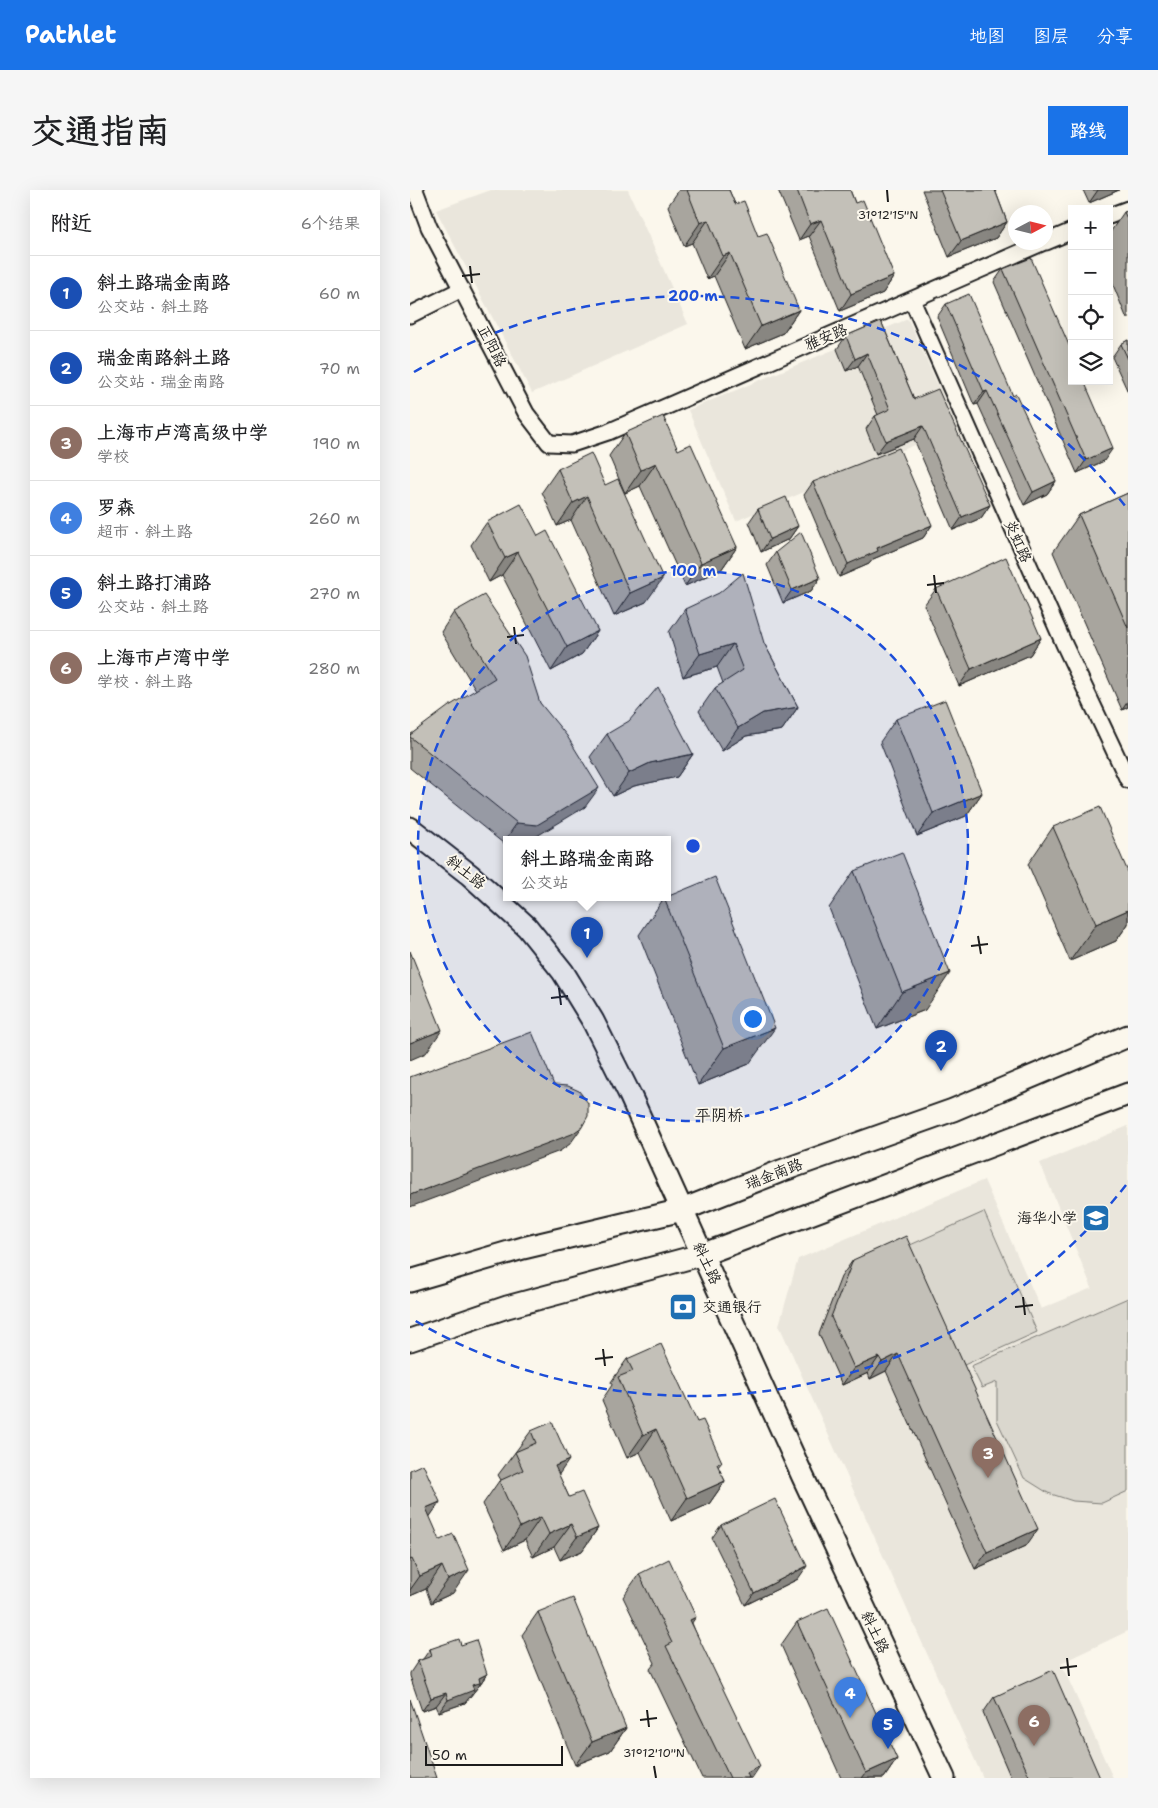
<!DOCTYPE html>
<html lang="zh">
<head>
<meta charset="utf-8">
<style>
  body { margin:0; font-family:"Shantell Sans","LXGW WenKai TC",sans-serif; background:#f6f6f6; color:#202124 }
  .controls { position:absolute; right:15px; top:15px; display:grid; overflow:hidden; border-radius:0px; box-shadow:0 5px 20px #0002 }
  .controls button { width:45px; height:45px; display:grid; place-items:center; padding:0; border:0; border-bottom:1px solid #e0e0e0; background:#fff; color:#202124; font:25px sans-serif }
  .compass { position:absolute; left:598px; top:15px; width:45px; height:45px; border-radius:50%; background:#fff; box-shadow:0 5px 20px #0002; rotate:83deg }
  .scale { position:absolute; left:15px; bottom:12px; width:138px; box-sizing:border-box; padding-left:5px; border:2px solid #1c1c1c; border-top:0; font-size:14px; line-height:18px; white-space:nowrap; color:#1c1c1c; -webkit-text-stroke:4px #fbf7ec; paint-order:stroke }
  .you { position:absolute; left:342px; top:828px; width:18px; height:18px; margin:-12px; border:4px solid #fff; border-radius:50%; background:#1a73e8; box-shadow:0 0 0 8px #1a73e833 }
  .badge { display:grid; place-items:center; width:32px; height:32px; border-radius:50%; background:#1a73e8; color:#fff; font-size:16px; font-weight:700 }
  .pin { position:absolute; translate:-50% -41px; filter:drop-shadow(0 1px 2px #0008) }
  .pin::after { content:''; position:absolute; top:26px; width:18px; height:15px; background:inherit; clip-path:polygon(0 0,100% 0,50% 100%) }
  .popup { position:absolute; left:93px; top:646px; width:168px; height:65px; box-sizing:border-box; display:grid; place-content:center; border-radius:0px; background:#fff; filter:drop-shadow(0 1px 4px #0005); font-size:16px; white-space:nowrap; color:#757577 }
  .popup b { font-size:19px; color:#202124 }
  .popup::after { content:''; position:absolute; left:50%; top:100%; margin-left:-10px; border:10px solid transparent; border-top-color:#fff }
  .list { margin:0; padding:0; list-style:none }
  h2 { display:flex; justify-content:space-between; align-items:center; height:65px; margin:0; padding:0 20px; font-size:21px }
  h2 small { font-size:16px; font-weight:400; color:#757577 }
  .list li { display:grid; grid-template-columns:32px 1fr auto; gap:15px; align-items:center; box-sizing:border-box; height:75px; padding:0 20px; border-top:1px solid #e0e0e0 }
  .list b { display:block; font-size:19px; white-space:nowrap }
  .list p { margin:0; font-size:16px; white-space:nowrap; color:#757577 }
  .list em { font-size:16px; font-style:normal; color:#757577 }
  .icon { flex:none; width:28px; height:28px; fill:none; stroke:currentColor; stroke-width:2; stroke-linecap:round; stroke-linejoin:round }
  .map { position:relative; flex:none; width:718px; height:1588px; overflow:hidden; border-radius:0px }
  header { display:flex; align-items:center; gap:30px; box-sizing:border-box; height:70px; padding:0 25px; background:#1a73e8; color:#fff }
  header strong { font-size:24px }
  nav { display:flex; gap:28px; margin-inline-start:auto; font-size:18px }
  .intro { display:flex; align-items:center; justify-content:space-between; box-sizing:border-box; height:120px; padding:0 30px }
  h1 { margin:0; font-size:35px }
  .button { padding:12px 22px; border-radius:0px; background:#1a73e8; color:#fff; font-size:18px; font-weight:700 }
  main { display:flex; gap:30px; padding:0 30px }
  aside { flex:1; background:#fff; border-radius:0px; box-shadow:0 5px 20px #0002 }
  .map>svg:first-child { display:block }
</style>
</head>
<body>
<header>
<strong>Pathlet</strong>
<nav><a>地图</a><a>图层</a><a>分享</a></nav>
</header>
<div class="intro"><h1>交通指南</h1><a class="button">路线</a></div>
<main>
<aside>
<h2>附近<small>6个结果</small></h2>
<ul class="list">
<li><span class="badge" style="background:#1a4fb4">1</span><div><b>斜土路瑞金南路</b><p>公交站 · 斜土路</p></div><em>60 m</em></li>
<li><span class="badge" style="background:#1a4fb4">2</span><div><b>瑞金南路斜土路</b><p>公交站 · 瑞金南路</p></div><em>70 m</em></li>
<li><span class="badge" style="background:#8d6e63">3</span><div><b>上海市卢湾高级中学</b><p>学校</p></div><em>190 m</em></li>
<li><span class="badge" style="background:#3f7fe0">4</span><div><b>罗森</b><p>超市 · 斜土路</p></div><em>260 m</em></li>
<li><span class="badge" style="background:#1a4fb4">5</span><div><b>斜土路打浦路</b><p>公交站 · 斜土路</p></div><em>270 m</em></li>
<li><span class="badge" style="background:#8d6e63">6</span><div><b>上海市卢湾中学</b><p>学校 · 斜土路</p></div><em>280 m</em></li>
</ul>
</aside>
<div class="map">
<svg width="718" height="1588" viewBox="0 0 718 1588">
  <rect width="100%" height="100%" fill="#fbf7ec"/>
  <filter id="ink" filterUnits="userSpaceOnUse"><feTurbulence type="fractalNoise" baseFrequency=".02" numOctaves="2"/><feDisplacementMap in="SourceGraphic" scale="10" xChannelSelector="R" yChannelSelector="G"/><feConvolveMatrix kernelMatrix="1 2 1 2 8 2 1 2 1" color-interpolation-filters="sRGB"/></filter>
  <g filter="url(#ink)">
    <path fill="#eae6dc" d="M81,0H218L278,134L122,203L26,20Z
      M498,129L547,237L326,331L278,220Z
      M718,936V1441L651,1473L703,1588H573L369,1135L388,1069L574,990L631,1119L682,1098L630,973Z"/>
    <path fill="#dad7ce" stroke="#7b7a75" d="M574,1022L627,1142L543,1180L489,1060Z
      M718,1108V1301L692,1313L663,1311L638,1303L614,1288L587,1230V1192L572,1198L561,1176Z"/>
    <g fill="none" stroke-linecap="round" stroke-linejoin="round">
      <g stroke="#1c1c1c" stroke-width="19">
        <path id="street" d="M5,0L19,37L116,223L139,253L162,254L198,242L634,52
          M699,26L718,19
          M636,52L662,41
          M502,110L654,454L718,590
          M0,125L52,99"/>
      </g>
      <g stroke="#1c1c1c" stroke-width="25">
        <path id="secondary" d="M0,638L60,685L117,737L153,782L183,831L220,905L393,1287L534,1588
          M0,1091L113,1058L272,1020L371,981L543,920L718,846
          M0,1150L97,1117L294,1064L718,904"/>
      </g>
      <use href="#street" stroke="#fbf7ec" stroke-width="15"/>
      <use href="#secondary" stroke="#fbf7ec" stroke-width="21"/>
    </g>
    <path fill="#a8a59e" stroke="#1c1c1c" d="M269,0H319L325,14L348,46L389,120L373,143L335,159L304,86L297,89L282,53L274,56L258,16Z
      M368,0H440L445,13L484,86L473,103L430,121L399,46L389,50Z
      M512,0H585L597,32L586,48L539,67Z
      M673,0H709L679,13Z
      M718,21V128L717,129L699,85V44L714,22Z
      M593,79L694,271L667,283L584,92Z
      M536,114L603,206L646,291L637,304L614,315L568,214L564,215L527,127Z
      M471,131L504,209L580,315L571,328L543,340L504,249L466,264L456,239L465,226L468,225L448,176L436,181L427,159L436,146Z
      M718,150V202L702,167L711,154Z
      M215,243L268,260L327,357L311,380L275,396L230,296L215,303L199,266Z
      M148,279L195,295L236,412L204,426L161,330L147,336L132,302Z
      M403,292L522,335L513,348L463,369L459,374L429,387L394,305Z
      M718,303V517L712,520L643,362L669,325Z
      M348,319L388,336L379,349L351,362L339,332Z
      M77,332L128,346L188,441L172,464L141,481L92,385L79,392L61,355Z
      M366,362L410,388L401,401L373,413L357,375Z
      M526,399L631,448L620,465L549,496L514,415Z
      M275,419L354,453L388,517L372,540L336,546L312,561L289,521L305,498L313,493L307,477L273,487L259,442Z
      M44,422L130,513L175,617L93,653L0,578V545L66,500L31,442Z
      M486,529L572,603L556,626L507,646L470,552Z
      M197,544L283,564L267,587L224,596L203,606L180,567Z
      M643,637L718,682V734L706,751L660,771L618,674Z
      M444,681L515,820L467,839L419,718Z
      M254,708L339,874L288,895L229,745Z
      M443,1070L616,1356L565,1379L476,1181L460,1189L458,1183L432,1195L409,1144L431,1087Z
      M217,1169L287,1232L312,1272L308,1277L315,1291L299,1314L261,1331L230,1262L217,1268L192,1210L202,1195L201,1192Z
      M121,1241L148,1284L159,1307L188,1338L172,1361L150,1370L144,1357L123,1367L115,1350L94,1360L73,1314L89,1291L91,1290L88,1285Z
      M0,1280L30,1312L19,1327L43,1403L21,1413L16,1399L0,1406Z
      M311,1335L388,1389L335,1415L302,1348Z
      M229,1384L282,1433L342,1588H292L240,1479L245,1473L213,1407Z
      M128,1422L216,1538L200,1561L165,1575L112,1445Z
      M387,1432L487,1569L474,1588H431L371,1455Z
      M51,1455L77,1484L68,1497L67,1498L55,1513L29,1522L26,1516L12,1521L0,1486V1483L8,1471L13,1469L20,1459Z
      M584,1507L690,1588H601L573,1523Z"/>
    <path fill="#888681" stroke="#1c1c1c" d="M688,0H709L679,13Z
      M298,30L282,53L274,56L290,33Z
      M411,30L399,46L389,50L400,34Z
      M597,32L586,48L539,67L551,51Z
      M320,63L304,86L297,89L313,66Z
      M484,86L473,103L430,121L441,104Z
      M389,120L373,143L335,159L351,136Z
      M457,163L448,176L436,181L445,169Z
      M577,201L568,214L564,215L574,202Z
      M513,236L504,249L466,264L476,251Z
      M703,258L694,271L667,283L676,270Z
      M246,273L230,296L215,303L231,280Z
      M646,291L637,304L614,315L623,302Z
      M177,306L161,330L147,336L163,313Z
      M580,315L571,328L543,340L552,327Z
      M522,335L513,348L463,369L459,374L429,387L438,374L467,358Z
      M388,336L379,349L351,362L360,349Z
      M327,357L311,380L275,396L291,373Z
      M108,362L92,385L79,392L95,368Z
      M253,388L236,412L204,426L220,403Z
      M410,388L401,401L373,413L382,400Z
      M188,441L172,464L141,481L157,457Z
      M631,448L620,465L549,496L561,479Z
      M323,454L307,477L273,487L290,464Z
      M718,511V517L712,520Z
      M388,517L372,540L336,546L312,561L328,538L353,523Z
      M283,564L267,587L224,596L203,606L219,583L240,573Z
      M189,598L175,617L122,649H97V653H93L107,633Z
      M572,603L556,626L507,646L523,623Z
      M718,720V734L706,751L660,771L686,734Z
      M540,783L515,820L467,839L492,802Z
      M365,838L339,874L288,895L314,858Z
      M32,840L16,863L0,870V853Z
      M172,937L160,954L150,961L0,1017V1005Z
      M488,1164L476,1181L460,1189L472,1172Z
      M469,1167L458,1183L432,1195L444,1178Z
      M246,1239L230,1262L217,1268L233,1245Z
      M159,1270L143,1293L145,1276Z
      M315,1291L299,1314L261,1331L277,1308Z
      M30,1312L14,1335L16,1318Z
      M131,1327L115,1350L94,1360L110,1337Z
      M161,1334L144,1357L123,1367L139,1344Z
      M188,1338L172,1361L150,1370L167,1347Z
      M628,1339L616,1356L565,1379L577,1362Z
      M32,1376L16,1399L0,1406V1400L10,1386Z
      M397,1376L388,1389L335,1415L344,1403Z
      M59,1380L43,1403L21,1413L38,1390Z
      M286,1427L270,1450L280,1430Z
      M77,1484L68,1497L67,1498L55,1513L29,1522L38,1510L69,1488Z
      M36,1503L26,1516L12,1521L21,1508Z
      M216,1538L200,1561L165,1575L182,1552Z
      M487,1569L474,1588H452L456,1583Z
      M350,1576L342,1588H333L337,1583Z"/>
    <path fill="#c3c0b8" stroke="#1c1c1c" d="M277,0H319L325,14L334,11L348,46L357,43L389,120L351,136L320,63L313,66L298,30L290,33Z
      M387,0H440L445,13L453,10L484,86L441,104L411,30L400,34Z
      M530,0H585L597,32L551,51Z
      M718,21V31L714,22Z
      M621,68L662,162V191H674L703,258L676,270L593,79Z
      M559,104L603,206L606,204L646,291L623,302L577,201L574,202L536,114Z
      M471,131L504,209L528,199L580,315L552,327L513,236L476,251L465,226L480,219L457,163L445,169L436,146Z
      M718,150V169L711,154Z
      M253,226L268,260L281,254L327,357L291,373L246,273L231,280L215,243Z
      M489,258L522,335L467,358L468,361L438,374L403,292Z
      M181,263L195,295L208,289L253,388L220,403L177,306L163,313L148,279Z
      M718,303V438L669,325Z
      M376,307L388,336L360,349L348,319Z
      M111,314L128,346L137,341L188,441L157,457L108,362L95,368L77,332Z
      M391,342L410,388L382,400L366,362Z
      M596,367L631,448L561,479L526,399Z
      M333,383L354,453L388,517L353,523L328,538L305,498L333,480L323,454L290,464L275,419L309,403Z
      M74,405L115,466L130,513L157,546L189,598L127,635L107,633L0,547V545L39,516L85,488L44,422Z
      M248,497L283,564L240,573L219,583L197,544L219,531Z
      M535,510L572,603L523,623L486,529Z
      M690,617L718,682V720L686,734L643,637Z
      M492,662L540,783L492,802L444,681Z
      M305,687L365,838L314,858L254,708Z
      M0,761L32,840L0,853Z
      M122,842L144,895L158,896L169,901L178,913V926L172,937L162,944L0,1005V887Z
      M496,1046L628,1339L577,1362L488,1164L472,1172L469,1167L444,1178L421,1127L443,1070Z
      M251,1154L287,1232L293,1230L312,1272L307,1274L315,1291L277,1308L246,1239L233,1245L208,1187L223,1181L217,1169Z
      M142,1232L159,1270L145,1276L159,1307L172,1302L188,1338L167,1347L161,1334L139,1344L131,1327L110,1337L89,1291L113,1280L105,1262L126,1253L121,1241Z
      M13,1274L30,1312L16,1318L30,1350L43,1344L59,1380L38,1390L32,1376L10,1386L2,1369L0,1370V1280Z
      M365,1309L397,1376L344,1403L311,1335Z
      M259,1369L286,1427L280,1430L350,1576L337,1583L339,1588H320L256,1456L262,1453L229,1384Z
      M163,1408L216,1538L182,1552L128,1422Z
      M418,1418L487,1569L456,1583L387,1432Z
      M49,1449L51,1455L66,1450L77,1484L69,1488L70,1493L62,1495L64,1500L38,1510L36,1503L21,1508L8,1471L22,1466L20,1459Z
      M643,1480L690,1588H620L584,1507Z
      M0,1509L27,1588H0Z"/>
  </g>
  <path fill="none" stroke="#1c1c1c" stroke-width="2" d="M477,0L478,12M60,76L62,93M52,86L70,84M524,385L526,403M517,395L534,393M104,437L106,454M97,447L114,445M568,746L571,764M561,756L578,754M149,798L151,815M141,808L158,806M613,1107L615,1125M605,1117L623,1115M193,1159L195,1176M185,1169L203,1167M657,1468L659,1486M650,1478L667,1476M237,1520L239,1537M230,1530L247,1528M244,1576L246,1588"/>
  <circle cx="283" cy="656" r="275" fill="#1d4ed8" fill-opacity=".12"/>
  <g fill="none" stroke="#1d4ed8" stroke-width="2.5" stroke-dasharray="9 6">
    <circle cx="283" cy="656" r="275"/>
    <path d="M716 995A550 550 0 0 1 4 1130M4 182A550 550 0 0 1 716 317"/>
  </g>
  <defs>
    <g id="school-square" transform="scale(1.4375)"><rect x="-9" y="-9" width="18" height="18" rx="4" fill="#1f6fb2" stroke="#fbf7ec"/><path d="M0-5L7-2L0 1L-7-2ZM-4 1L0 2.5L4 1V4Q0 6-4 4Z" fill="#fff"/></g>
    <g id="bank-square" transform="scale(1.4375)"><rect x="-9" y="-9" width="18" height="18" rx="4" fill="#1f6fb2" stroke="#fbf7ec"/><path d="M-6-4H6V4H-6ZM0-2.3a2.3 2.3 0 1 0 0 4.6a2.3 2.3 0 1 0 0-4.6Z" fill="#fff"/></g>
  </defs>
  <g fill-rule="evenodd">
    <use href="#school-square" x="686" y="1028"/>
    <use href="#bank-square" x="273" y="1117"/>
  </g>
  <g text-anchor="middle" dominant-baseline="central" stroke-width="4" stroke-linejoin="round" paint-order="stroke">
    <g font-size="15" fill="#1c1c1c" stroke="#fbf7ec">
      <text transform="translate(416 147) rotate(-23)">雅安路</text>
      <text transform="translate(82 156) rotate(63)">正阳路</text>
      <text transform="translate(608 351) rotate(66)">炎虹路</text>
      <text transform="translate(56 682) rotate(39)">斜土路</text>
      <text transform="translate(364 984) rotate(-21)">瑞金南路</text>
      <text transform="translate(297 1073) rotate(65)">斜土路</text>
      <text transform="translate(465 1442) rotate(65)">斜土路</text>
    </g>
    <g font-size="15" fill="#1c1c1c" stroke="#fbf7ec" text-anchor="end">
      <text x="667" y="1028">海华小学</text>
      <text x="292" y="1117" text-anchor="start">交通银行</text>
    </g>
    <g font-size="16" fill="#1c1c1c" stroke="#fbf7ec">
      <text x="309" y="925">平阴桥</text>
    </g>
  </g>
  <g font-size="12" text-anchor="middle" fill="#1c1c1c" stroke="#fbf7ec" stroke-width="4" stroke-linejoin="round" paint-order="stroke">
    <text x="478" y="29">31°12'15"N</text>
    <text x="244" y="1567">31°12'10"N</text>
  </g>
  <circle cx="283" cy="656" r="8" fill="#1d4ed8" stroke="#fbf7ec" stroke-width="2.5"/>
  <g font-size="15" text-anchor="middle" font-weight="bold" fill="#1d4ed8" stroke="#fbf7ec" stroke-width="4" stroke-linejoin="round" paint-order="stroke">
    <text x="283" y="111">200 m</text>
    <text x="283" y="386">100 m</text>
  </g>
</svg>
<div class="controls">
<button>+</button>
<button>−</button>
<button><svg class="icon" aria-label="locate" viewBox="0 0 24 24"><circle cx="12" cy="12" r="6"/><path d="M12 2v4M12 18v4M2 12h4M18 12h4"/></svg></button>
<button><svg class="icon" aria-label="layers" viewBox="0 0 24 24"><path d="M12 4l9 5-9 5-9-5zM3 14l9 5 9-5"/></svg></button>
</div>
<svg class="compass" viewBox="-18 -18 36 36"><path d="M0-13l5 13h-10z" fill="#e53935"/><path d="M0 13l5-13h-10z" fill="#757577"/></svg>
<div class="scale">50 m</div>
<div class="you"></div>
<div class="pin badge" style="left:177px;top:768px;background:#1a4fb4">1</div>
<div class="popup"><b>斜土路瑞金南路</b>公交站</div>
<div class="pin badge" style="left:531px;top:881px;background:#1a4fb4">2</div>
<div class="pin badge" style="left:578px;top:1288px;background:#8d6e63">3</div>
<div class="pin badge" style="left:440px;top:1528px;background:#3f7fe0">4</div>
<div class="pin badge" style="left:478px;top:1559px;background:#1a4fb4">5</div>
<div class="pin badge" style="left:624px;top:1556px;background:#8d6e63">6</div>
</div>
</main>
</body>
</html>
